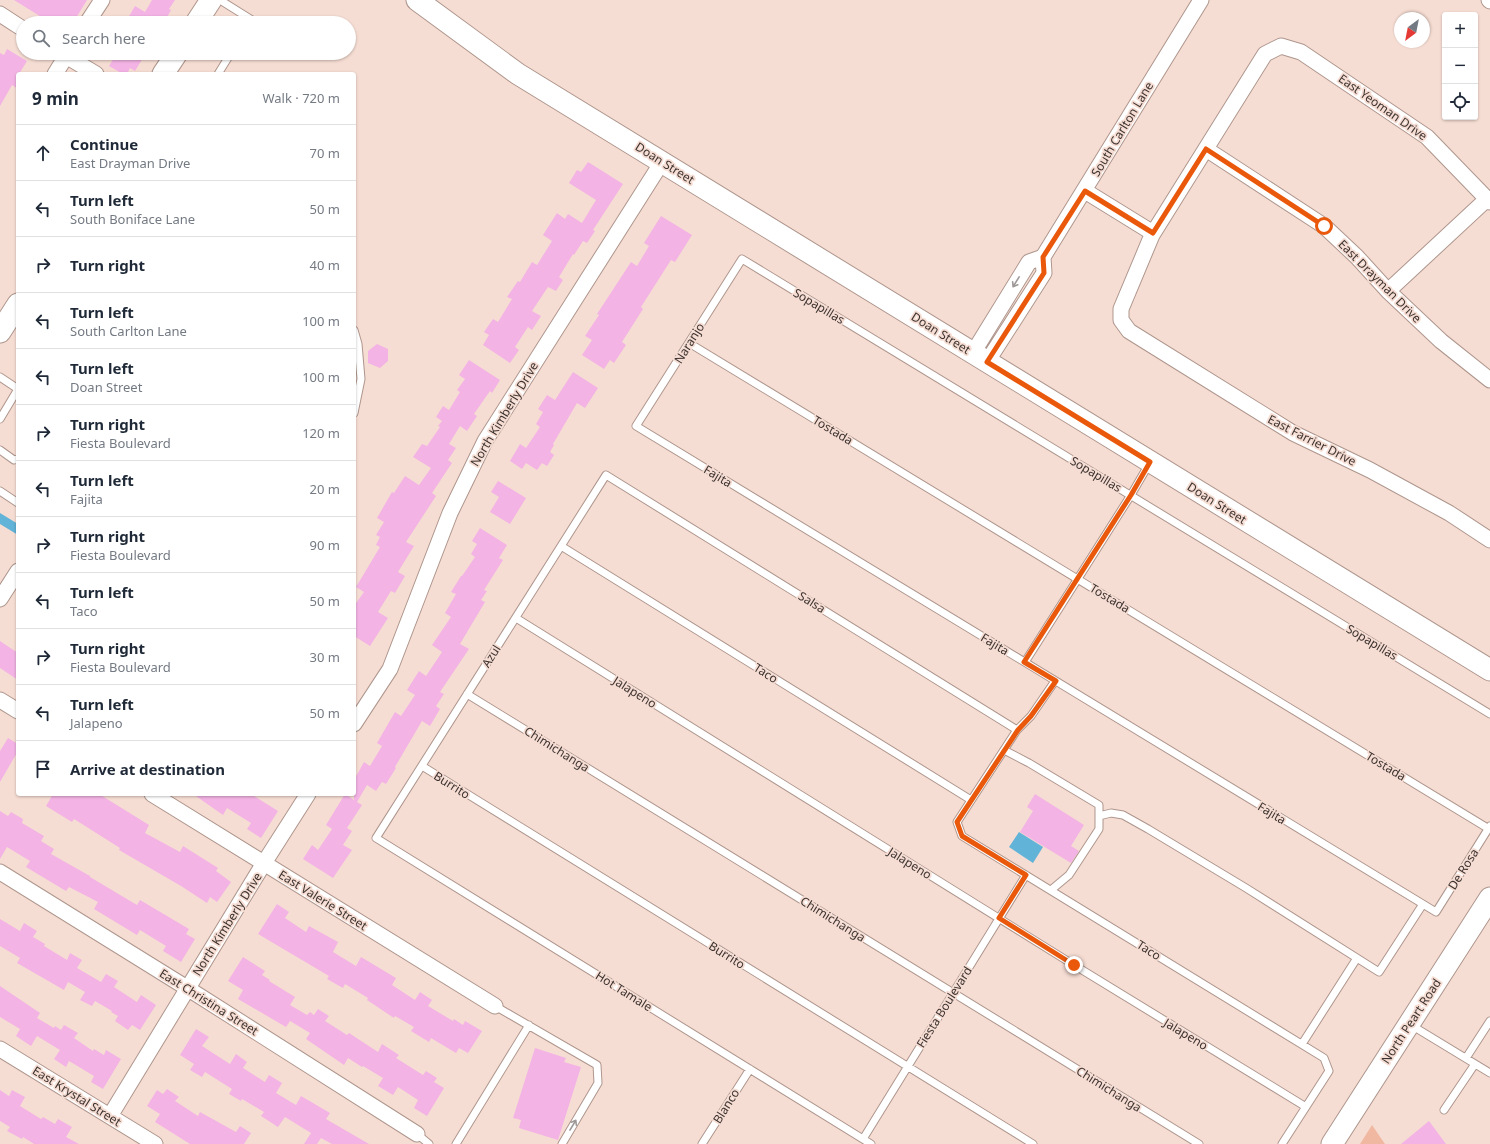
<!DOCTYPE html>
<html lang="en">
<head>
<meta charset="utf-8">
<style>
  body { margin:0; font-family:"Noto Sans",sans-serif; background:#f2f2f3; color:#1f2937 }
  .controls { position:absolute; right:12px; top:12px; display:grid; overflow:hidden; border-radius:4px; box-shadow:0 1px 3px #0004 }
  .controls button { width:36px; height:36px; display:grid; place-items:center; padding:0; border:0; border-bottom:1px solid #e0e1e3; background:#fff; color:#1f2937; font:20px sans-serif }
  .compass { position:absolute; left:1394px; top:12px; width:36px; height:36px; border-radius:50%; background:#fff; box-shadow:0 1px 3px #0004; rotate:212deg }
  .stop { position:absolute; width:12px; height:12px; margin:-9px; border:3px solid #ea580c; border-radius:50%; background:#fff }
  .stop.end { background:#ea580c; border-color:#fff; box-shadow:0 1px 4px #0008 }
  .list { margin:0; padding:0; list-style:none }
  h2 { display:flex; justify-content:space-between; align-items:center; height:52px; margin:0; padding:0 16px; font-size:17px }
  h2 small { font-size:13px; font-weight:400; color:#747a83 }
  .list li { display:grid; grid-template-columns:26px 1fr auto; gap:12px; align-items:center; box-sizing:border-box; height:56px; padding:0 16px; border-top:1px solid #e0e1e3 }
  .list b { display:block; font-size:15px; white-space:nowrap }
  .list p { margin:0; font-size:13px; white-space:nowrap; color:#747a83 }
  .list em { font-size:13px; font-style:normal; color:#747a83 }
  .icon { flex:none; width:22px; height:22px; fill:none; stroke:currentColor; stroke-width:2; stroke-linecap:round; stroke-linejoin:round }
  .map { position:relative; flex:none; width:1490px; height:1144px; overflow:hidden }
  .search { position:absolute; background:#fff; box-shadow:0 1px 3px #0004; left:16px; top:16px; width:340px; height:44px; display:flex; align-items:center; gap:10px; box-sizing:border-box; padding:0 14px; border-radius:22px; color:#747a83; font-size:15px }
  .panel { position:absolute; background:#fff; box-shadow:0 1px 3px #0004; left:16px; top:72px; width:340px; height:724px; border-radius:4px }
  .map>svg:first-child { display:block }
</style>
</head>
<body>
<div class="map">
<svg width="1490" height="1144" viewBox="0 0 1490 1144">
  <rect width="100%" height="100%" fill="#f6ddd3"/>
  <path fill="#f1b8a1" d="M1372,1125L1385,1144H1360Z"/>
  <path fill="#62b3d8" d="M0,513L18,524V535L0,524Z
    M1019,832L1043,847L1033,863L1009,847Z"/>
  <path fill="#f3b3e4" d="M14,0H87L73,23L62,16L57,23H51Z
    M152,0H175L169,9L171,10L164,23H137L128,18L135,6L145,12Z
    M7,49L27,61L19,74H18V89L12,85L0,106V53L4,55Z
    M117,53H146L135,71L130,68L127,74H123L109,66Z
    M588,162L623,184L593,230L595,231L587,243L583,241L574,255L573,254L559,277L563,280L556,291L548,287L532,311L541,316L532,330L528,327L515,347L519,350L510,363L483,345L489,335L484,332L493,319L498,322L512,299L507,297L518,281L520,282L532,262L537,265L552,241L543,235L557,213L565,219L568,214L582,223L596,200L569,183L577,170L581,172Z
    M661,216L692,235L675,262L671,260L641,307L643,309L622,342L626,345L614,363L610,360L604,369L582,355L592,340L585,336L599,315L597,314L631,262L637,266L649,246L644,243Z
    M377,344L388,349V361L380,368L368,363V351Z
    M469,360L500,380L492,393L490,391L474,414L477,416L467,431L460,426L449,444L456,448L448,460L452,463L432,493L436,496L406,542L414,546L398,572L405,576L395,593L391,591L378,612L388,618L370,646L354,636V606L364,592L356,587L380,547L376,545L380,537L376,535L384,522L377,518L392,492L394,493L405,476L419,485L431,468L413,457L422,444L427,446L440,427L438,426L442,421L436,417L443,406L449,410L460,392L457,390L465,379L459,375Z
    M573,372L598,388L585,408L577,403L553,444L554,445L550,452L554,455L547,466L542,463L537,470L526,463L522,469L510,461L520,444L526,448L540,427L536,424L543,412L538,409L547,395L555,400Z
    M498,481L526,498L510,524L490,512L499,497L491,492Z
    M480,528L507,545L499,558L503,560L484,590L487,591L481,600L485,602L460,644L469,649L440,692L444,694L436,706L440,709L430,726L422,721L395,767L396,768L386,784L382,782L376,791L367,785L357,802L362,805L347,828L352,831L343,845L352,850L333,878L303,859L312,845L318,850L332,829L326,825L345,794L354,800V780L364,762L370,766L382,746L377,743L395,712L401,716L415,695L407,690L419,671L426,676L442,652L432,645L451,617L445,613L456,594L451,592L461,576H462L475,557L471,554L477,544L472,541Z
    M0,641L18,653V680L0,668Z
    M8,738L18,744V751L0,782V751Z
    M53,794H99L149,825L145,833L180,852L183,846L218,868L216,871L231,882L217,902L210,897L207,903L181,886L119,850L120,848L74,819L72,822L46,806Z
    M193,794H251L278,811L261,838L247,829L251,823L227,808L223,815Z
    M1035,794L1084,825L1071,846L1079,851L1071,863L1020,832L1033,811L1027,807Z
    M0,811L8,816L11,812L23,819L22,823L44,836L41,841L54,849L51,854L90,876V877L137,905L140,900L189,929L186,934L195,939L181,962L163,951L166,946L140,930L137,935L94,909L98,902L69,887L66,891L26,867L30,861L7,847L0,859Z
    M277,904L289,912L285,918L306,932L309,926L338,942L333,952L356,966L361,957L396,978L392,985L415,1000L420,992L432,1000L428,1006L453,1021L454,1019L463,1025L465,1021L482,1031L468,1053L459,1048L456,1053L431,1038L429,1042L411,1031L414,1027L395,1016L394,1018L367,1000L368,998L345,984L343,988L327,979L329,976L258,934Z
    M0,919L20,931L24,923L37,931L33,937L45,944L44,946L67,960L70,953L82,960L77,968L101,982L106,974L118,981L114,987L137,1002L141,995L156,1005L140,1030L132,1025L128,1030L115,1021L118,1016L111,1012L112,1011L95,1001L92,1006L80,1000L85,992L68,982L64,990L17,963L20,958L0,946Z
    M243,957L265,971L262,975L270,980L269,981L295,997L290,1005L307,1015L310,1012L314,1015L318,1009L329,1016L325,1021L347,1035L349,1033L378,1052L382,1044L399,1055L396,1058L423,1075L426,1071L437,1078L434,1082L444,1088L427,1116L414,1108L418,1100L398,1087L393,1095L378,1086L383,1078L363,1066L362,1067L348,1058L344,1065L306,1039L310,1033L290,1021L286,1027L238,999L243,990L228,981Z
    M0,986L40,1013L37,1018L54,1028L55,1026L61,1030L64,1025L78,1033L74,1038L93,1051L94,1049L104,1055L106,1050L121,1059L103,1089L91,1082L94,1076L69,1061L66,1067L54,1059L60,1050L37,1036L31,1046L16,1036L20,1029L0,1017Z
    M196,1029L209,1037L202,1046L230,1064L236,1054L247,1062L243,1068L265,1082L269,1075L282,1083L276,1093L296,1105L301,1096L330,1113L326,1119L369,1144H332L321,1138L317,1144H304L311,1133L285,1117L278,1127L261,1116L264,1112L242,1099L241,1101L229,1094L232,1089L205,1072L202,1077L190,1070L194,1064L180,1055Z
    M535,1048L566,1058L564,1062L581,1067L558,1140L519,1128L521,1120L513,1118Z
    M167,1089L179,1097L175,1101L198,1116L200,1112L236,1132L240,1126L251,1133L244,1144H190L155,1122L160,1114L147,1106L157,1090L163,1094Z
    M0,1090L9,1096L12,1090L25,1097L20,1106L41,1119L43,1117L55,1124L58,1119L72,1127L66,1137L79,1144H34L23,1137L22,1139L7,1131L10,1127L0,1121Z
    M1429,1121L1446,1144H1401Z"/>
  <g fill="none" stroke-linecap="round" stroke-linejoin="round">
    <g stroke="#ae968d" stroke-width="9">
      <path id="lane" d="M220,0L252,20L250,23
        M218,74L231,53
        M354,330L358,344L361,379L354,413
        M689,343L1489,829
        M0,377L18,389L0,419
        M0,450L14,460L18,459
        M0,491L18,503
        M561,546L971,800
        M516,618L1074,965L1306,1107
        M1025,662L1131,495L1149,464
        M1055,681L1031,716L1017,730L957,822L962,836L1324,1058L1329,1071L1282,1144
        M467,694L1199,1144
        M1490,714L742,259L636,426L1436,912L1490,826
        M1004,750L1029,763L1099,805V829L1069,875L1051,890
        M422,766L1033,1144
        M1099,816L1111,813L1123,815L1148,829L1246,888L1379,972L1423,904
        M495,1006L597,1065L598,1083L562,1144
        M1411,1025L1490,1073
        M1302,1044L1357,958
        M1466,1058L1490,1021
        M1444,1110L1475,1064
        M417,1134L429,1144
        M863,1139L1026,875
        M456,1144L529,1025
        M702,1144L750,1069
        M871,1144L376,838L606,475L1017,730"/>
    </g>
    <g stroke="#ae968d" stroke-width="17">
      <path id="street" d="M1489,0L1490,1
        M0,14L23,29
        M87,23L102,0
        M61,53L96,74
        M55,74L68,53
        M1206,149L1324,226L1357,257L1388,291L1441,341L1490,380
        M1085,191L1153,233
        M1490,202L1427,137L1301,52L1281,46L1265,54L1152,235L1121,309V320L1129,331L1293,433L1370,470L1449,513L1490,540
        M1388,291L1487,199
        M973,353L1029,262L1043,257
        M987,362L1044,273L1043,257L1201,0
        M0,599L18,571
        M0,700L18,711
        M354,724L390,669L450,513L485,441L662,162
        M152,794L495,1006
        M0,872L187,988L417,1134
        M0,1049L155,1144
        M110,1116L264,863L308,794"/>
    </g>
    <g stroke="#ae968d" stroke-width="23">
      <path id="secondary" d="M417,0L518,74L1490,670
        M196,23L211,0
        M163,74L177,53
        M0,332L18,304
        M1332,1144L1490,898"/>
    </g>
    <use href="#lane" stroke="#fff" stroke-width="7"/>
    <use href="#street" stroke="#fff" stroke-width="15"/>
    <use href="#secondary" stroke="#fff" stroke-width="21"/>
  </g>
  <defs><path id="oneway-shaft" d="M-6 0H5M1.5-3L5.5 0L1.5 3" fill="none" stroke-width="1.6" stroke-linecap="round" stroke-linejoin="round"/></defs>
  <g stroke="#9e9998">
    <use href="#oneway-shaft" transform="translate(1016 282) rotate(122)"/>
    <use href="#oneway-shaft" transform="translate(573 1125) rotate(-59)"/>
  </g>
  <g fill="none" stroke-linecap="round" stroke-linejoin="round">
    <path stroke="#ea580c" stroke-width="5" d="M1074,965L999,918L1026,875L962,836L957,822L1018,730L1031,716L1056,681L1024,662L1131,495L1150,462L987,362L1044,273L1043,257L1085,191L1153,233L1206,149L1324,226"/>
  </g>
  <g text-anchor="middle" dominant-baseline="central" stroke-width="3.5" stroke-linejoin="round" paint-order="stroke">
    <g font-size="12" fill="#3d3330" stroke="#f6ddd3">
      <text transform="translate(1383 107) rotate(35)">East Yeoman Drive</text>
      <text transform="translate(1122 129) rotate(-59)">South Carlton Lane</text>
      <text transform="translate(665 163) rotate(32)">Doan Street</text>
      <text transform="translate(1380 281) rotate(45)">East Drayman Drive</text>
      <text transform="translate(819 306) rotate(31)">Sopapillas</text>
      <text transform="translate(941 333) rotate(32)">Doan Street</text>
      <text transform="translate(689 343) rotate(-58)">Naranjo</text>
      <text transform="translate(504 414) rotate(-59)">North Kimberly Drive</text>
      <text transform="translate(833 430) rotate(31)">Tostada</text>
      <text transform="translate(1312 440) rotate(27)">East Farrier Drive</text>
      <text transform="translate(1096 474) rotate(31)">Sopapillas</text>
      <text transform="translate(718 476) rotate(31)">Fajita</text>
      <text transform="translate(1217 503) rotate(32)">Doan Street</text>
      <text transform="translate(1110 598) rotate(31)">Tostada</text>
      <text transform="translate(812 602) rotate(32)">Salsa</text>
      <text transform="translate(1372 642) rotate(31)">Sopapillas</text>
      <text transform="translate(995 644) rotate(31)">Fajita</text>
      <text transform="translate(491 656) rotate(-58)">Azul</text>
      <text transform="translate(766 673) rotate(32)">Taco</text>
      <text transform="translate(635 692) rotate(32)">Jalapeno</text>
      <text transform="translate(557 749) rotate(32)">Chimichanga</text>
      <text transform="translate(1386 766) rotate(31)">Tostada</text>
      <text transform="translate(452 785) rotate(32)">Burrito</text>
      <text transform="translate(1272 813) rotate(31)">Fajita</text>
      <text transform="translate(910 863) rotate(32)">Jalapeno</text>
      <text transform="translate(1463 869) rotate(-58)">De Rosa</text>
      <text transform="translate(323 900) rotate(32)">East Valerie Street</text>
      <text transform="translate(833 919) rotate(32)">Chimichanga</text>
      <text transform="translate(227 924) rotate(-58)">North Kimberly Drive</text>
      <text transform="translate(1149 950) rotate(32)">Taco</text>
      <text transform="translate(727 955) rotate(32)">Burrito</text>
      <text transform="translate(624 991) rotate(32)">Hot Tamale</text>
      <text transform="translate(209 1002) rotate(32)">East Christina Street</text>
      <text transform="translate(944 1007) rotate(-58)">Fiesta Boulevard</text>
      <text transform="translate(1411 1021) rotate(-57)">North Peart Road</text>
      <text transform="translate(1186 1034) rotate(31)">Jalapeno</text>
      <text transform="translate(1109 1089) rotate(32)">Chimichanga</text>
      <text transform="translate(77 1096) rotate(32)">East Krystal Street</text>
      <text transform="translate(726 1106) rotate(-58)">Blanco</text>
    </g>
  </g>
</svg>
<div class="controls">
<button>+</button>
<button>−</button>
<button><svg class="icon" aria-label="locate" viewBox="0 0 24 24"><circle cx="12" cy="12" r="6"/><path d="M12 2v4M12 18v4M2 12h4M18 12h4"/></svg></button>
</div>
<svg class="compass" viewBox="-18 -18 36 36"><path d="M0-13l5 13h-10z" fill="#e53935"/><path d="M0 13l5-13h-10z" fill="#747a83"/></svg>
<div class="stop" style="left:1324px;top:226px"></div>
<div class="stop end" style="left:1074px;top:965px"></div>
<div class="search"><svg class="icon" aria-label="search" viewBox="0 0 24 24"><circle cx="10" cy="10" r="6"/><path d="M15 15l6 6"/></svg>Search here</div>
<section class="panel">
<h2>9 min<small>Walk · 720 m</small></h2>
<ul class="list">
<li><svg class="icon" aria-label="ahead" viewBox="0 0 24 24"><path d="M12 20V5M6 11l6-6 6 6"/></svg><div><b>Continue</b><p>East Drayman Drive</p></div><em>70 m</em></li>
<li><svg class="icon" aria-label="left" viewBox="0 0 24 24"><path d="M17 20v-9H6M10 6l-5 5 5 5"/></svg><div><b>Turn left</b><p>South Boniface Lane</p></div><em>50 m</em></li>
<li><svg class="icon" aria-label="right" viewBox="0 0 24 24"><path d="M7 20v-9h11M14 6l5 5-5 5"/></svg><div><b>Turn right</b></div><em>40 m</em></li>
<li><svg class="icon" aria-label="left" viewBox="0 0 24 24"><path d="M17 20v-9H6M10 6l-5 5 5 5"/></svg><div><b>Turn left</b><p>South Carlton Lane</p></div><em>100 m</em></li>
<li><svg class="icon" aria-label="left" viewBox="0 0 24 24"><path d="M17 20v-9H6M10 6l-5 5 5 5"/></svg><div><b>Turn left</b><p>Doan Street</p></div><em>100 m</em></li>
<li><svg class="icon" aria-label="right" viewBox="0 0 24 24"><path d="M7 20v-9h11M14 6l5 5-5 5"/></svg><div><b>Turn right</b><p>Fiesta Boulevard</p></div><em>120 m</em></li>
<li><svg class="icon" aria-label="left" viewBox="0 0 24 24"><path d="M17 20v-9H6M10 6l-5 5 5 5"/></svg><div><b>Turn left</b><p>Fajita</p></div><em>20 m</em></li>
<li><svg class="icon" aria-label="right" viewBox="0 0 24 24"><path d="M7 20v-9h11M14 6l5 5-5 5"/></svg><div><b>Turn right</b><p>Fiesta Boulevard</p></div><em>90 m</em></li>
<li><svg class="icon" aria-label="left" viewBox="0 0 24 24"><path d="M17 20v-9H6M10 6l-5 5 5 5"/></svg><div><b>Turn left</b><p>Taco</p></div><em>50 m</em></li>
<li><svg class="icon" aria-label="right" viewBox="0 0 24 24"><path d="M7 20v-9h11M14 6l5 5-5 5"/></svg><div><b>Turn right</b><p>Fiesta Boulevard</p></div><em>30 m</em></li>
<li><svg class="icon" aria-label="left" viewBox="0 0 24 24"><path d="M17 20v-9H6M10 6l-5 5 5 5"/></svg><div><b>Turn left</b><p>Jalapeno</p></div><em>50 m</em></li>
<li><svg class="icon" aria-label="arrive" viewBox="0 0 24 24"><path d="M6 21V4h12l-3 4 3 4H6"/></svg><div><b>Arrive at destination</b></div></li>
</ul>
</section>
</div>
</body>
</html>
